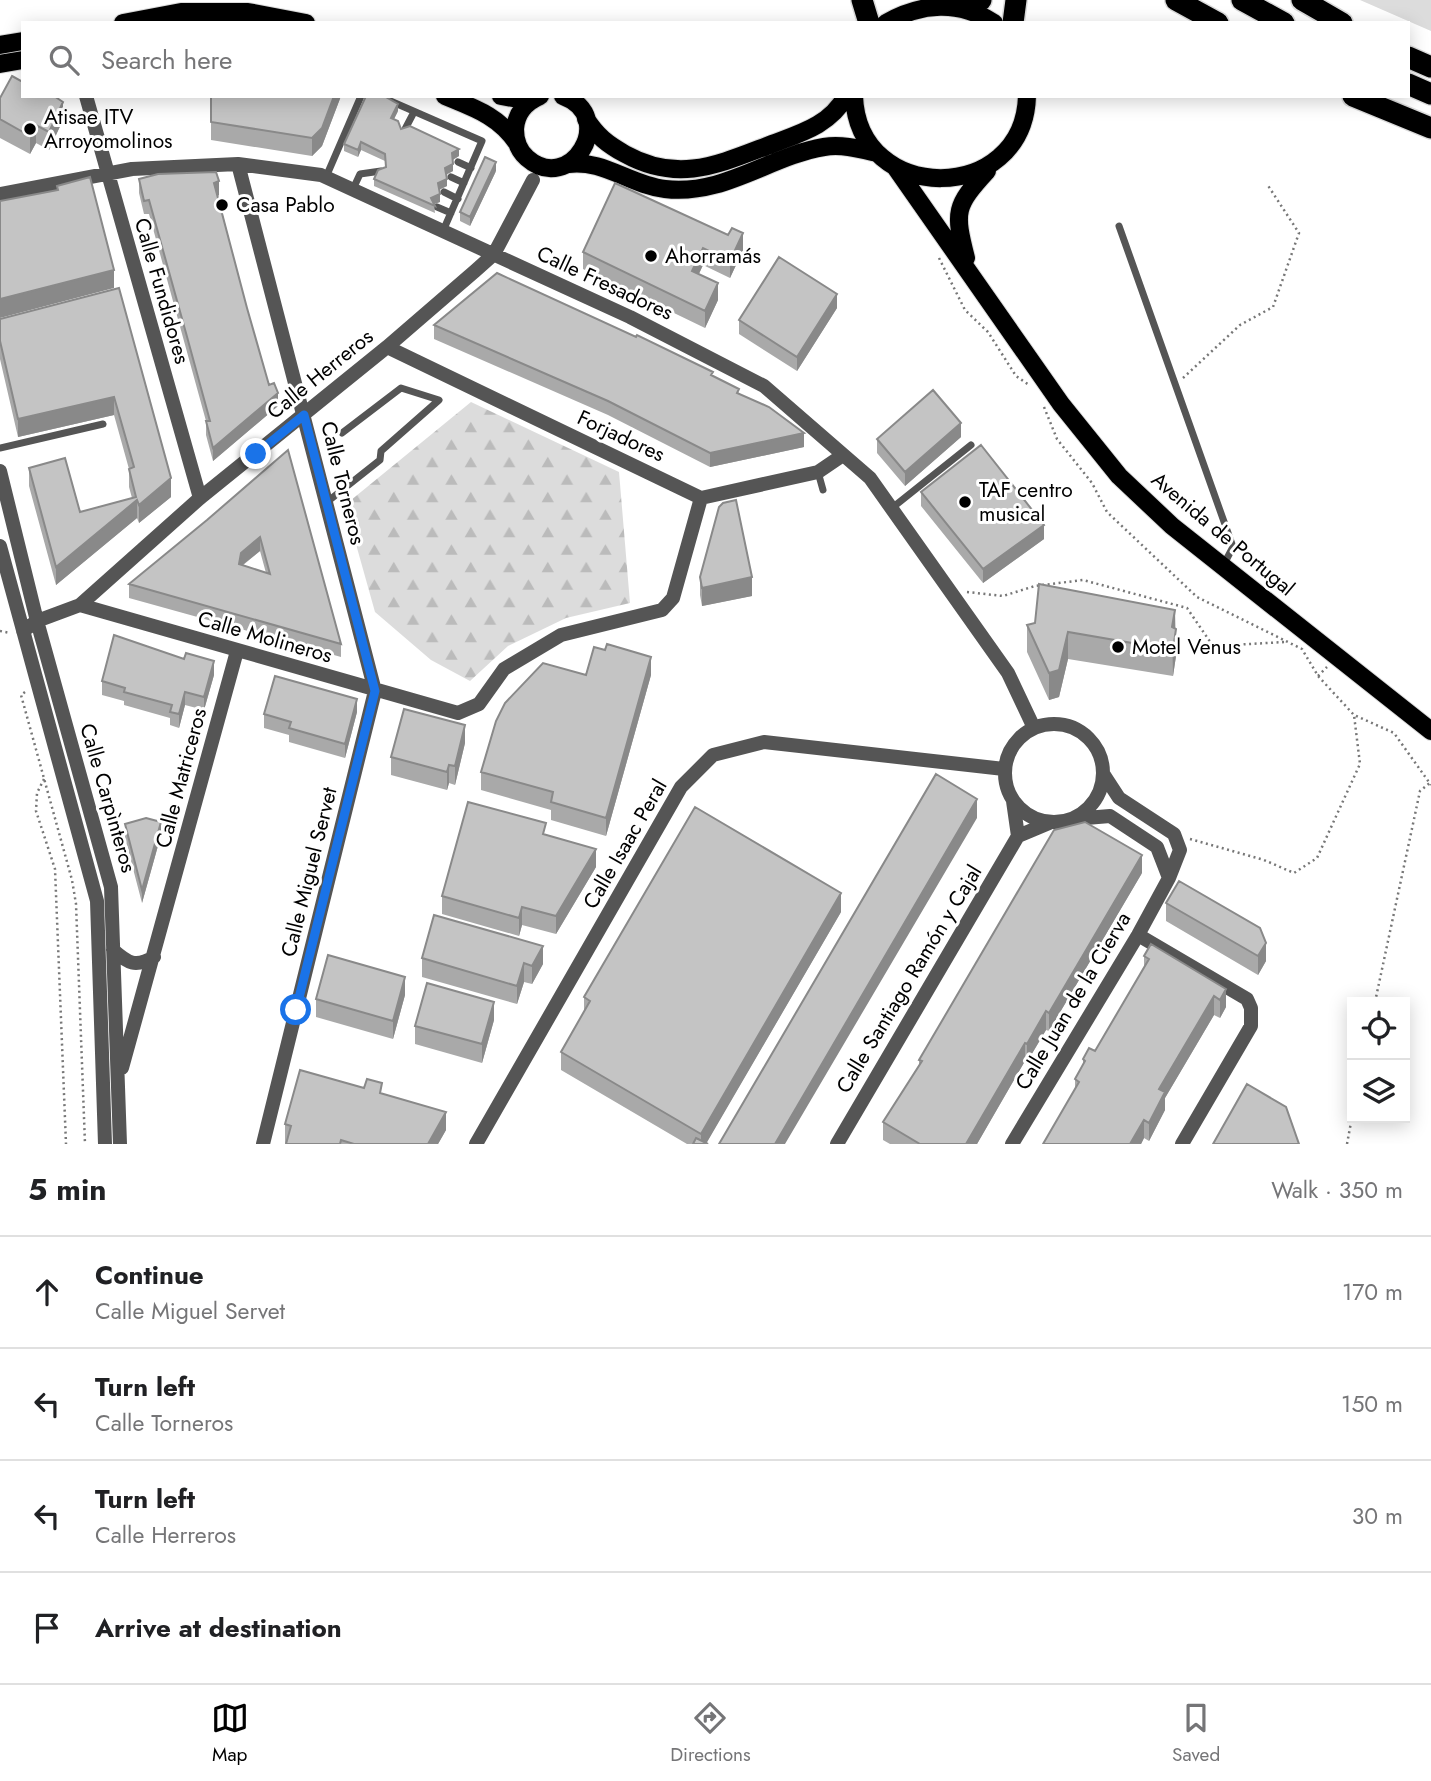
<!DOCTYPE html>
<html lang="en">
<head>
<meta charset="utf-8">
<style>
  body { margin:0; font-family:Jost,sans-serif; background:#f2f2f2; color:#202124 }
  .controls { position:absolute; right:21px; bottom:21px; display:grid; overflow:hidden; border-radius:0px; box-shadow:0 4px 18px #0003 }
  .controls button { width:63px; height:63px; display:grid; place-items:center; padding:0; border:0; border-bottom:2px solid #e0e0e0; background:#fff; color:#202124; font:35px sans-serif }
  .stop { position:absolute; width:21px; height:21px; margin:-16px; border:5px solid #1a73e8; border-radius:50%; background:#fff }
  .stop.end { background:#1a73e8; border-color:#fff; box-shadow:0 2px 7px #0008 }
  .list { margin:0; padding:0; list-style:none }
  h2 { display:flex; justify-content:space-between; align-items:center; height:91px; margin:0; padding:0 28px; font-size:30px }
  h2 small { font-size:23px; font-weight:400; color:#757577 }
  .list li { display:grid; grid-template-columns:46px 1fr auto; gap:21px; align-items:center; box-sizing:border-box; height:112px; padding:0 28px; border-top:2px solid #e0e0e0 }
  .list b { display:block; font-size:26px; white-space:nowrap }
  .list p { margin:0; font-size:23px; white-space:nowrap; color:#757577 }
  .list em { font-size:23px; font-style:normal; color:#757577 }
  .icon { flex:none; width:38px; height:38px; fill:none; stroke:currentColor; stroke-width:2; stroke-linecap:round; stroke-linejoin:round }
  .map { position:relative; flex:none; width:1431px; height:1144px; overflow:hidden }
  .search { position:absolute; background:#fff; box-shadow:0 4px 18px #0003; left:21px; right:21px; top:21px; height:77px; display:flex; align-items:center; gap:18px; box-sizing:border-box; padding:0 24px; border-radius:0px; color:#757577; font-size:26px }
  .sheet { height:539px; background:#fff }
  nav { display:flex; justify-content:space-around; align-items:center; box-sizing:border-box; height:98px; border-top:2px solid #e0e0e0; background:#fff; font-size:19px; color:#757577 }
  nav a { display:grid; justify-items:center; gap:4px }
  nav .on { color:#000 }
  .map>svg:first-child { display:block }
</style>
</head>
<body>
<div class="map">
<svg width="1431" height="1144" viewBox="0 0 1431 1144">
  <defs>
    <pattern id="forest-firs" width="22" height="20" patternUnits="userSpaceOnUse" patternTransform="scale(1.75)"><rect width="22" height="20" fill="#dcdcdc"/><path d="M5 1l3.5 6h-7zM16 11l3.5 6h-7z" fill="#bbb"/></pattern>
  </defs>
  <rect width="100%" height="100%" fill="#fff"/>
  <path fill="#dcdcdc" d="M1360,0H1431V31Z"/>
  <path fill="url(#forest-firs)" d="M471,402L619,472L630,603L566,618L508,646L470,681L431,660L375,612L345,505Z"/>
  <g fill="none" stroke-linecap="round" stroke-linejoin="round">
    <g stroke="#dbdbdb" stroke-width="20">
      <path id="primary" d="M123,23L181,12H248L306,23
        M886,23C921,3 959,0 994,23
        M0,45L23,41
        M0,64L23,60
        M445,96C474,108 499,116 517,143
        M501,96L530,101
        M540,96C526,102 516,113 515,129C515,140 519,151 527,158C570,196 619,117 563,96
        M854,96C858,206 1024,205 1027,96
        M586,119C597,136 607,144 625,154C679,184 719,164 772,144C801,133 830,125 846,96
        M568,164C603,159 630,185 665,189C724,196 770,156 824,147C842,144 860,149 877,153
        M896,168L1061,404L1119,476L1172,526L1431,731
        M966,258C954,211 955,206 987,171"/>
    </g>
    <g stroke="#dbdbdb" stroke-width="24">
      <path id="motorway" d="M862,0L869,23
        M1176,0L1218,23
        M1242,0L1284,23
        M1302,0L1342,23
        M963,7L981,0
        M1013,23L1016,0
        M1408,57L1431,67
        M1408,84L1431,94
        M1353,96L1431,128"/>
    </g>
    <path stroke="#777" stroke-width="2.5" stroke-dasharray="2 3.5" stroke-linecap="butt" d="M939,258L965,310L988,332L1016,376L1029,385
      M1183,378L1240,325L1273,307L1299,233L1267,184
      M1044,407L1057,439L1092,483L1107,512L1197,597L1302,649L1318,676L1354,715L1394,733L1431,785
      M967,592L1003,596L1035,586L1083,580L1187,608L1213,646L1285,642
      M0,631L10,633
      M1318,676L1327,667
      M25,692L21,695L72,880L76,904L85,1144
      M44,779L37,793L36,811L55,869L66,1144
      M1190,839L1264,860L1294,873L1317,858L1360,764L1354,715
      M1375,1002L1420,791L1431,782
      M1347,1144L1352,1117"/>
    <path stroke="#555" stroke-width="7" d="M379,96L482,141L443,231
      M404,131L414,112
      M458,162L471,168
      M326,177L361,96
      M451,177L464,183
      M353,189L360,174L381,171
      M444,192L458,199
      M437,207L451,213
      M1119,226L1233,547L1224,564
      M0,448L103,424
      M818,472L823,490
      M327,502L380,460L381,451L439,400L401,388L342,433
      M892,508L971,445"/>
    <path stroke="#555" stroke-width="14" d="M86,96L200,498
      M238,164L375,691L263,1144
      M0,194L132,169L238,164L321,175L630,317L764,386L870,478L1008,673L1034,728
      M387,347L701,498L818,472L843,455
      M0,471L37,621L111,887L120,1144
      M0,546L97,901L105,1144
      M80,605L458,713L479,704L504,669L561,635L662,610L673,598L701,498
      M23,631L37,621L80,605L200,498L387,347L475,271L494,254L533,180
      M1005 773a49 49 0 1 1 98 0a49 49 0 1 1-98 0Z
      M1013,801L1018,836L1049,823
      M1074,819L1110,816L1157,847L1169,878L1180,850L1174,834L1119,798L1104,775
      M1138,935L1247,999L1251,1008V1026L1182,1144
      M113,950C128,963 135,968 154,957
      M122,1068L237,651
      M476,1144L681,787L713,755L764,742L1004,769
      M837,1144L1018,836
      M1012,1144L1138,935L1169,878"/>
    <use href="#primary" stroke="#000" stroke-width="18"/>
    <use href="#motorway" stroke="#000" stroke-width="21"/>
  </g>
  <path fill="#a9a9a9" fill-rule="evenodd" d="M23,82L57,96L63,120L49,150L36,143L30,154L0,138V98Z
    M211,96H341L322,146L312,156L211,140Z
    M398,111L394,119L401,129L459,156L453,160V171L446,175L447,186L439,190L440,202L434,204L435,213L374,186V179L386,167L385,161L361,150L358,157L344,151V144Z
    M496,171L470,226L460,221V212Z
    M139,179L219,195L218,196L247,308L269,385L278,406L213,461L206,435V421L149,214H144L139,193Z
    M615,183L743,250L730,278L703,265L699,274L718,300L705,328L583,269V252Z
    M119,288L171,497L139,523L137,518L56,585L29,486V468L80,512L132,498L129,487V469L114,415L18,437L0,359V319Z
    M837,308L797,371L739,334V320Z
    M434,325L713,376L739,393L804,447L710,467L608,415L434,339Z
    M961,437L905,486L877,453V439Z
    M288,450L341,644V657L129,598V584L207,520ZM260,551L266,573L242,566Z
    M921,492L1044,539L983,583L921,506Z
    M700,577L752,596L702,606L700,595Z
    M1027,625L1175,628L1176,656L1173,676L1068,659L1059,697L1049,700L1027,652Z
    M214,675L204,710L185,705L179,728L170,725V718L124,705V701L102,695V681Z
    M586,675H651L606,836L551,820V810L481,790V772Z
    M357,712L345,758L289,742V735L264,728V714Z
    M465,743L455,785L449,783L447,790L391,775V757Z
    M125,824L161,835L142,903L125,838Z
    M546,834L596,867L556,934L522,925L519,936L442,914V896Z
    M1142,873L1049,1031L1046,1030L1027,1062L1025,1061L977,1144H890L883,1140V1122L919,1065V1060Z
    M1166,903L1266,961L1258,975L1166,921Z
    M841,912L706,1143L708,1144H687L561,1070V1052L584,1011V997Z
    M1144,956L1226,989V1007L1220,1018L1214,1015L1165,1098V1110L1149,1141L1144,1138L1141,1144H1043L1075,1090V1079L1083,1065V1059L1095,1051L1144,968Z
    M422,958L543,964L532,984L524,982L517,1004L422,977Z
    M405,995L393,1039L316,1017V999Z
    M494,1020L482,1063L415,1044V1026Z
    M382,1094L446,1130L438,1144H286L285,1143V1124Z"/>
  <path fill="#898989" d="M334,96H341L322,146L312,156V138Z
    M63,102V120L49,150V132Z
    M398,104V111L391,125V118Z
    M36,125V143L30,154V136Z
    M361,142V150L358,157V150Z
    M459,149V156L452,160V153Z
    M496,162V171L470,226V217Z
    M453,164V171L445,175V168Z
    M447,179V186L438,190V183Z
    M219,181V195L214,197V183Z
    M440,194V202L431,205V198Z
    M743,233V250L730,278V261Z
    M703,248V265L692,288V271Z
    M114,270V288L0,318V299Z
    M718,283V300L705,328V311Z
    M837,294V308L797,371V357Z
    M278,393V406L213,461V448Z
    M114,397V415L18,437V419Z
    M961,423V437L905,486V472Z
    M804,433V447L710,467V453Z
    M171,478V497L139,523V505Z
    M137,500V518L56,585V567Z
    M1044,525V539L983,583V569Z
    M260,537V551L241,566L239,564L241,553Z
    M752,577V596L702,606V588Z
    M1175,610L1176,656L1173,676L1172,627Z
    M1068,632V659L1059,697L1049,700V673Z
    M651,657V675L606,836V818Z
    M214,661V675L204,710V697Z
    M185,692V705L179,728V714Z
    M357,699V712L345,758V744Z
    M465,725V743L455,785V766Z
    M449,765V783L447,790V772Z
    M977,799V818L785,1144H775Z
    M161,822V835L142,903V890Z
    M596,849V867L556,934V916Z
    M1142,855V873L1049,1031V1013Z
    M841,893V912L706,1144H701V1134Z
    M522,907V925L519,936V918Z
    M1266,943V961L1258,975V956Z
    M543,946V964L532,984V966Z
    M524,963V982L517,1004V986Z
    M405,977V995L393,1039V1021Z
    M1226,989V1007L1220,1018V1000Z
    M1214,996V1015L1165,1098V1110L1149,1141V1123L1159,1089Z
    M494,1002V1020L482,1063V1044Z
    M1046,1011V1030L1027,1062V1044Z
    M1025,1043V1061L977,1144H966Z
    M446,1112V1130L438,1144H428Z
    M1144,1120V1138L1141,1144H1130Z"/>
  <path fill="#c4c4c4" stroke="#898989" stroke-width="2" fill-rule="evenodd" d="M12,76L23,82V96H54L63,102L49,132L36,125L30,136L0,119V98Z
    M211,96H334L322,128L312,138L211,122Z
    M366,96H384L398,104L391,118L398,121L401,129L410,126L459,149L452,153L453,164L445,168L447,179L438,183L440,194L431,198L435,206L374,179L378,170L386,167L385,154L361,142L358,150L344,144Z
    M485,157L496,162L470,217L460,212Z
    M216,172L219,181L214,183L247,308L269,385L274,383L278,393L213,448L206,421H210L186,333L149,200L144,201L139,179L158,174Z
    M90,177L114,270L0,299V201L58,190L57,186Z
    M615,183L728,235L732,228L743,233L730,261L703,248L692,271L718,283L705,311L583,252Z
    M779,257L837,294L797,357L739,320Z
    M497,273L636,337L637,335L713,372L711,375L739,389L737,393L769,407L804,433L710,453L608,401L434,325Z
    M119,288L171,478L139,505L137,500L56,567L29,468L65,458L80,512L136,497L129,469L134,467L114,397L18,419L0,341V319Z
    M933,390L961,423L905,472L877,439Z
    M981,445L1044,525L983,569L921,492Z
    M288,450L341,644L129,584L207,520ZM260,537L270,574L239,564L241,553Z
    M736,500L752,577L702,588L700,577L719,507L723,503Z
    M1039,584L1175,610L1172,627L1176,629L1173,650L1068,632L1059,670L1049,673L1027,625L1035,623Z
    M114,635L184,659L186,653L214,661L204,697L185,692L179,714L170,712L172,705L124,692L125,688L102,681Z
    M607,644L651,657L606,818L551,802L553,792L481,772L496,721L505,703L543,663L586,675L594,647L605,650Z
    M275,676L357,699L345,744L289,728L291,722L264,714Z
    M404,709L465,725L455,766L449,765L447,772L391,757Z
    M936,774L977,799L775,1144H719Z
    M468,802L546,823L543,834L596,849L556,916L522,907L519,918L442,896Z
    M695,807L841,893L701,1134L561,1052L590,1001L584,997Z
    M146,818L161,822L142,890L125,824Z
    M1085,822L1142,855L1049,1013L1046,1011L1027,1044L1025,1043L966,1144H920L883,1122L922,1061L919,1060L1054,830Z
    M1179,881L1260,928L1266,943L1258,956L1166,903Z
    M434,915L543,946L532,966L524,963L517,986L422,958Z
    M1151,944L1226,989L1220,1000L1214,996L1159,1089L1165,1092L1149,1123L1144,1120L1130,1144H1043L1079,1082L1075,1079L1085,1061L1083,1059L1089,1048L1095,1051L1149,959L1144,956Z
    M328,955L405,977L393,1021L316,999Z
    M427,983L494,1002L482,1044L415,1026Z
    M300,1070L364,1088L367,1079L382,1083L380,1093L446,1112L428,1144H354L341,1140L340,1144H286L291,1126L285,1124Z
    M1247,1084L1286,1107L1299,1144H1213Z
    M696,1138L708,1144H693Z"/>
  <g fill="none" stroke-linecap="round" stroke-linejoin="round">
    <path stroke="#1a73e8" stroke-width="9" d="M256,454L304,415L375,691L296,1010"/>
  </g>
  <g fill="#000" stroke="#fff" stroke-width="2.5">
    <circle cx="30" cy="129" r="7"/>
    <circle cx="222" cy="205" r="7"/>
    <circle cx="651" cy="256" r="7"/>
    <circle cx="965" cy="502" r="7"/>
    <circle cx="1118" cy="647" r="7"/>
  </g>
  <g text-anchor="middle" dominant-baseline="central" stroke-width="6" stroke-linejoin="round" paint-order="stroke">
    <g font-size="21" fill="#000" stroke="#fff" text-anchor="start">
      <text x="44" y="117">Atisae ITV<tspan x="44" dy="24">Arroyomolinos</tspan></text>
      <text x="236" y="205">Casa Pablo</text>
      <text x="665" y="256">Ahorramás</text>
      <text x="979" y="490">TAF centro<tspan x="979" dy="24">musical</tspan></text>
      <text x="1132" y="647">Motel Venus</text>
    </g>
    <g font-size="21" fill="#000" stroke="#fff">
      <text transform="translate(605 283) rotate(25)">Calle Fresadores</text>
      <text transform="translate(162 291) rotate(74)">Calle Fundidores</text>
      <text transform="translate(320 374) rotate(-39)">Calle Herreros</text>
      <text transform="translate(621 436) rotate(25)">Forjadores</text>
      <text transform="translate(343 483) rotate(76)">Calle Torneros</text>
      <text transform="translate(1223 534) rotate(40)">Avenida de Portugal</text>
      <text transform="translate(265 637) rotate(16)">Calle Molineros</text>
      <text transform="translate(181 778) rotate(-75)">Calle Matriceros</text>
      <text transform="translate(108 798) rotate(74)">Calle Carpìnteros</text>
      <text transform="translate(625 844) rotate(-60)">Calle Isaac Peral</text>
      <text transform="translate(309 872) rotate(-76)">Calle Miguel Servet</text>
      <text transform="translate(909 979) rotate(-59)">Calle Santiago Ramón y Cajal</text>
      <text transform="translate(1073 1001) rotate(-59)">Calle Juan de la Cierva</text>
    </g>
  </g>
</svg>
<div class="controls">
<button><svg class="icon" aria-label="locate" viewBox="0 0 24 24"><circle cx="12" cy="12" r="6"/><path d="M12 2v4M12 18v4M2 12h4M18 12h4"/></svg></button>
<button><svg class="icon" aria-label="layers" viewBox="0 0 24 24"><path d="M12 4l9 5-9 5-9-5zM3 14l9 5 9-5"/></svg></button>
</div>
<div class="stop" style="left:296px;top:1010px"></div>
<div class="stop end" style="left:256px;top:454px"></div>
<div class="search"><svg class="icon" aria-label="search" viewBox="0 0 24 24"><circle cx="10" cy="10" r="6"/><path d="M15 15l6 6"/></svg>Search here</div>
</div>
<section class="sheet">
<h2>5 min<small>Walk · 350 m</small></h2>
<ul class="list">
<li><svg class="icon" aria-label="ahead" viewBox="0 0 24 24"><path d="M12 20V5M6 11l6-6 6 6"/></svg><div><b>Continue</b><p>Calle Miguel Servet</p></div><em>170 m</em></li>
<li><svg class="icon" aria-label="left" viewBox="0 0 24 24"><path d="M17 20v-9H6M10 6l-5 5 5 5"/></svg><div><b>Turn left</b><p>Calle Torneros</p></div><em>150 m</em></li>
<li><svg class="icon" aria-label="left" viewBox="0 0 24 24"><path d="M17 20v-9H6M10 6l-5 5 5 5"/></svg><div><b>Turn left</b><p>Calle Herreros</p></div><em>30 m</em></li>
<li><svg class="icon" aria-label="arrive" viewBox="0 0 24 24"><path d="M6 21V4h12l-3 4 3 4H6"/></svg><div><b>Arrive at destination</b></div></li>
</ul>
</section>
<nav>
<a class="on"><svg class="icon" aria-label="map" viewBox="0 0 24 24"><path d="M3 6l6-2 6 2 6-2v14l-6 2-6-2-6 2zM9 4v14M15 6v14"/></svg>Map</a>
<a><svg class="icon" aria-label="directions" viewBox="0 0 24 24"><path d="M12 3l9 9-9 9-9-9zM9 14v-3h6M13 9l2 2-2 2"/></svg>Directions</a>
<a><svg class="icon" aria-label="saved" viewBox="0 0 24 24"><path d="M7 4h10v16l-5-4-5 4z"/></svg>Saved</a>
</nav>
</body>
</html>
